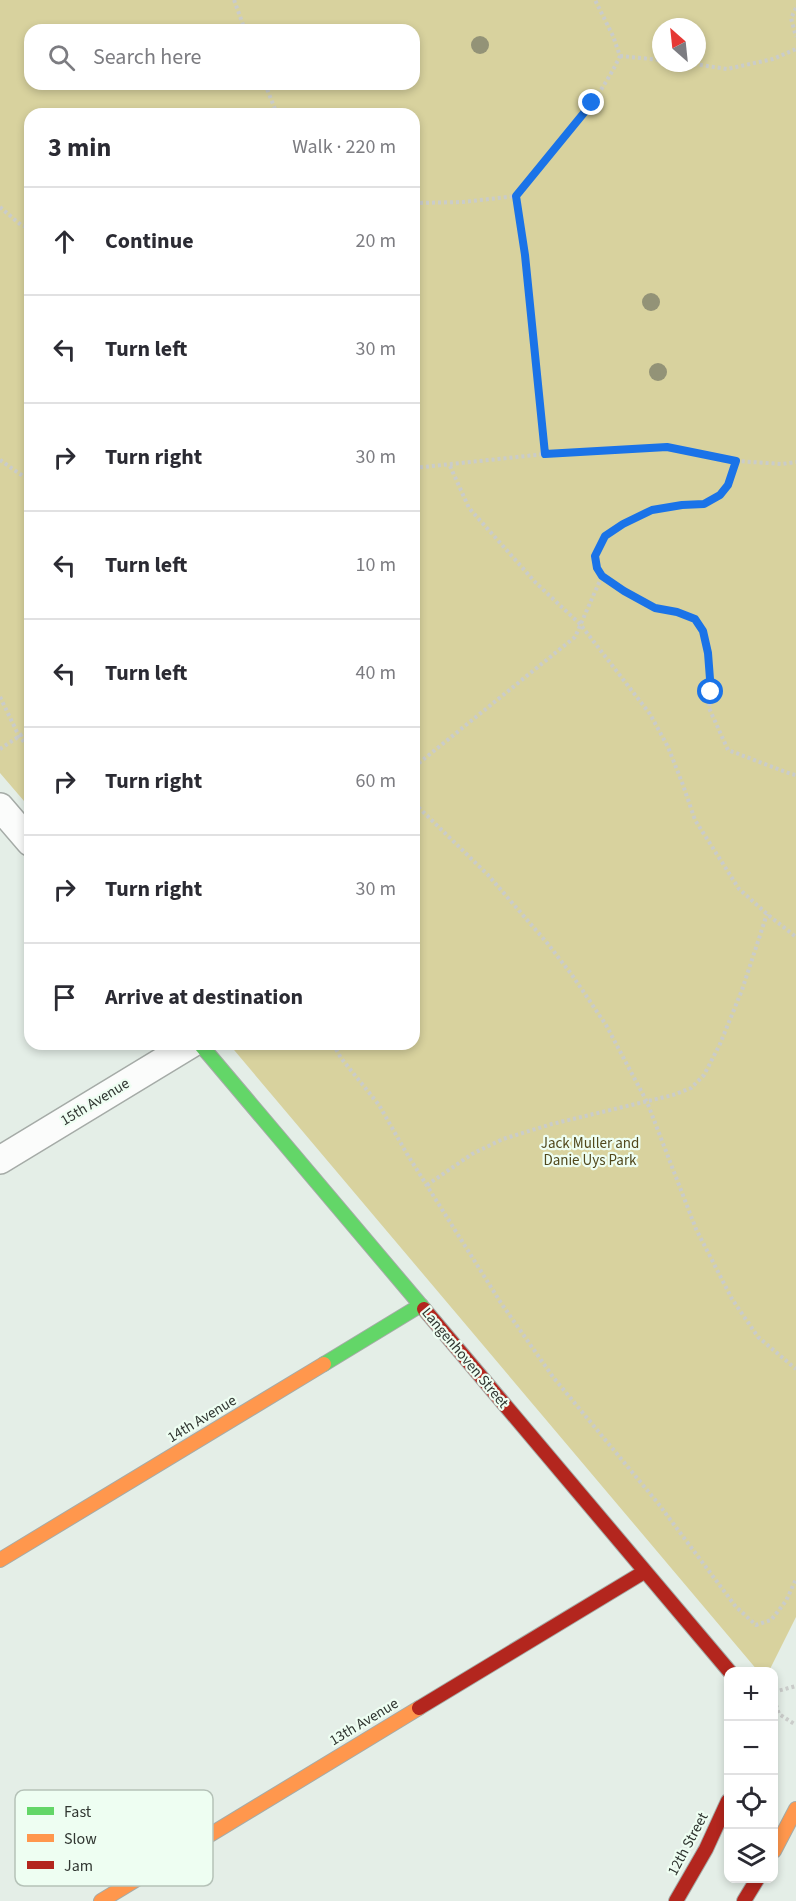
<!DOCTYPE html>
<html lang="en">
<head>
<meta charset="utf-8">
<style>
  body { margin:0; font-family:"Source Sans 3",sans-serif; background:#f2f2f3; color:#2b2b33 }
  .controls { position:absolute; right:18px; bottom:18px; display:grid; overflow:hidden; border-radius:12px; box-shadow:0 3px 9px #0003 }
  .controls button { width:54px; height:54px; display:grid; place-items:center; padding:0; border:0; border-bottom:2px solid #e1e1e2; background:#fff; color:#2b2b33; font:30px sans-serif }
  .compass { position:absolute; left:652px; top:18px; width:54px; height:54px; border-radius:50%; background:#fff; box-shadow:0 3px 9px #0003; rotate:333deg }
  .stop { position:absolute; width:18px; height:18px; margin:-14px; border:4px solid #1a73e8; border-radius:50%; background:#fff }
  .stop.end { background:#1a73e8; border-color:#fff; box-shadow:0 2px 6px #0008 }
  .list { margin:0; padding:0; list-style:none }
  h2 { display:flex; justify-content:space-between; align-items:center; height:78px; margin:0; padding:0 24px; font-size:26px }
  h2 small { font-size:20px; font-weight:400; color:#7c7c81 }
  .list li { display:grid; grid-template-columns:39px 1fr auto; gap:18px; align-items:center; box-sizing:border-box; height:108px; padding:0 24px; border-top:2px solid #e1e1e2 }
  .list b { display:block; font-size:22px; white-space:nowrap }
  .list em { font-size:20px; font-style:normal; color:#7c7c81 }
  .icon { flex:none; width:33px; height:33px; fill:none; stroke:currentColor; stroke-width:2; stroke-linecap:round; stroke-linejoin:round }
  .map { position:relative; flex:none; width:796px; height:1901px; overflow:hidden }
  .search { position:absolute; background:#fff; box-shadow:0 3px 9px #0003; left:24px; top:24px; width:396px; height:66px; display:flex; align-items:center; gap:15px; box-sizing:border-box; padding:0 21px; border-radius:18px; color:#7c7c81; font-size:22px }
  .panel { position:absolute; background:#fff; box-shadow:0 3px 9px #0003; left:24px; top:108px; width:396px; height:942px; border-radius:18px }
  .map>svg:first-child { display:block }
</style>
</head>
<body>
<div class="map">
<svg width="796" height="1901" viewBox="0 0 796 1901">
  <rect width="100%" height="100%" fill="#e4eee7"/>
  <path fill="#d8d29e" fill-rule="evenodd" d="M0,0H796V1617L769,1671H758L229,1044H414V114H30V808L0,773ZM661,27H697V63H661ZM30,30H414V84H30Z"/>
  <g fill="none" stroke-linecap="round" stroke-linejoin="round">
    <g stroke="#a5aba7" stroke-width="30">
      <path id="street" d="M0,807L30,842
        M0,1160L191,1044"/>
    </g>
    <g stroke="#a5aba7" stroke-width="16">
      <path id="fast" d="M200,1044L424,1309
        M324,1364L421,1305"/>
    </g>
    <g stroke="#a5aba7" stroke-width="16">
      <path id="slow" d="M0,1560L324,1364
        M774,1851L796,1809
        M101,1901L419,1708"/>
    </g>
    <g stroke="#a5aba7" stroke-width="16">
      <path id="jam" d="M424,1309L730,1672
        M419,1708L644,1572
        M676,1901L706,1849L728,1801
        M744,1901L758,1878"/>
    </g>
    <path stroke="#caccca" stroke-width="4" stroke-dasharray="3 3" stroke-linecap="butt" d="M234,0L245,30
      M796,8L791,18L796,37
      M620,56L661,60
      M688,63L727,69L773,59L796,49
      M265,84L277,114
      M414,203L463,202L516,196
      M0,207L21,225L30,228
      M545,454L525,255L516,196C552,152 596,107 620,56L613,36L595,0
      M0,460L30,481
      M736,461C732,472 730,487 720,495C705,509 673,504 653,510C632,516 602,533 596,555C594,562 599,570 602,576L655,608L677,612L695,619L703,631L708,653L711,692L709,708L728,750L791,774L796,775
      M450,466L469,508L536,583L580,624L650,714L668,747L683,785L695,820L739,889L767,914L796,937
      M414,468L545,454L667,447L736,461L782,464L796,462
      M0,697L19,736L30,749
      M0,749L30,729
      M414,767L575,637L602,576
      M414,803L488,875L548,944L572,975L606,1025L647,1102L696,1229L732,1299L758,1337L796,1369
      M333,1044L341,1058L379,1105L407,1154L501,1303L553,1377L657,1502L736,1607L756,1625L771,1620L786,1601L796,1579
      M427,1185L472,1154L503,1139L552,1124L673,1095L691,1088L704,1075L720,1044L742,990L767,914
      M774,1692L796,1686
      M774,1699L779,1714L796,1725"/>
    <use href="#street" stroke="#fbfcfb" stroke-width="27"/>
    <use href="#fast" stroke="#63d668" stroke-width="14"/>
    <use href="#slow" stroke="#ff974d" stroke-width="14"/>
    <use href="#jam" stroke="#b3261e" stroke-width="14"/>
  </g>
  <g fill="#939377">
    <circle cx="480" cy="45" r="9"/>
    <circle cx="651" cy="302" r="9"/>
    <circle cx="658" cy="372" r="9"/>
  </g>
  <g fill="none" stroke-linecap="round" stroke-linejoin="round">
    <path stroke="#1a73e8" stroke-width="8" d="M592,103L516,196L525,255L545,454L667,447L736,461L728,485L720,495L704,504L682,505L652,510L623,524L605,536L595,556L597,568L602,576L624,591L655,608L677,612L695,619L703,631L708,653L711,692"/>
  </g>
  <g text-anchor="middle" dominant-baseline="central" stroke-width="4.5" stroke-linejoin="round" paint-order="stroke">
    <g font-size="15" fill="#303631" stroke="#eefef2">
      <text transform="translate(95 1102) rotate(-31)">15th Avenue</text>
      <text transform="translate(465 1358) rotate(50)">Langenhoven Street</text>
      <text transform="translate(202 1419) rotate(-31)">14th Avenue</text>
      <text transform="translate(364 1722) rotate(-31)">13th Avenue</text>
      <text transform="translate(688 1844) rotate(-62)">12th Street</text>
    </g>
    <g font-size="15" fill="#51481c" stroke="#eefef2">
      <text x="590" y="1143">Jack Muller and<tspan x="590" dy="17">Danie Uys Park</tspan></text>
    </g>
  </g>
  <rect x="15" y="1790" width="198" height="96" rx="9" fill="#eefef2" stroke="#b5c2b8" stroke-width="1.5"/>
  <rect x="27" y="1807" width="27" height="8" fill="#63d668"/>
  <rect x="27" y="1834" width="27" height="8" fill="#ff974d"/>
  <rect x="27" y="1861" width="27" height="8" fill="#b3261e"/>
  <g font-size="16" fill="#303631">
    <text x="64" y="1817">Fast</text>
    <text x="64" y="1844">Slow</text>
    <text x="64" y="1871">Jam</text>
  </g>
</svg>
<div class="controls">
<button>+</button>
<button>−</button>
<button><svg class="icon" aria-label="locate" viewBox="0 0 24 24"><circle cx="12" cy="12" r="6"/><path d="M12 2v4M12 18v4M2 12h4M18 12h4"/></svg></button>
<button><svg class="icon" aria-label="layers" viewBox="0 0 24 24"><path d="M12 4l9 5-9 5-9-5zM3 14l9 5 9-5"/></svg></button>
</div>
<svg class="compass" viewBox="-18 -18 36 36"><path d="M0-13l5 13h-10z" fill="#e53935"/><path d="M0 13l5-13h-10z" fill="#7c7c81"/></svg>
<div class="stop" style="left:711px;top:692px"></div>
<div class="stop end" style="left:592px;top:103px"></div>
<div class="search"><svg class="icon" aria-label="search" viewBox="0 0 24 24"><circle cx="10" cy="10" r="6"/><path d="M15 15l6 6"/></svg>Search here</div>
<section class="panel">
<h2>3 min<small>Walk · 220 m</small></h2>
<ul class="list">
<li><svg class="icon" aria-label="ahead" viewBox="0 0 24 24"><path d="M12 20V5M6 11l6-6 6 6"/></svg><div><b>Continue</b></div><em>20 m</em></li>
<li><svg class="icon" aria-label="left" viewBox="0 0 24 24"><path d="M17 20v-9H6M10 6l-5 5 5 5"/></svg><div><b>Turn left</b></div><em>30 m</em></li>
<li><svg class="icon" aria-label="right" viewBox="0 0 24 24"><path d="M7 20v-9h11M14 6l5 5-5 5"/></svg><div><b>Turn right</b></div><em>30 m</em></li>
<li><svg class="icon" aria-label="left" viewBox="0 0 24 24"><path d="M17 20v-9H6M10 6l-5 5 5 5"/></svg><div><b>Turn left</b></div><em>10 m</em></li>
<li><svg class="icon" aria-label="left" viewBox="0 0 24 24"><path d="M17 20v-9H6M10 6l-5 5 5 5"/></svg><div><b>Turn left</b></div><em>40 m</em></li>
<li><svg class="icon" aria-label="right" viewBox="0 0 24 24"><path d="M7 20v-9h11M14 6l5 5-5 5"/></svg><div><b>Turn right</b></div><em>60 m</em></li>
<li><svg class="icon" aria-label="right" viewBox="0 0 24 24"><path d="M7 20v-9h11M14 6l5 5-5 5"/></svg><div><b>Turn right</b></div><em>30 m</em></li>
<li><svg class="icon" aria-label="arrive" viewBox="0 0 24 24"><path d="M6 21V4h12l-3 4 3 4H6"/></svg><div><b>Arrive at destination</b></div></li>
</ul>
</section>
</div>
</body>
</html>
